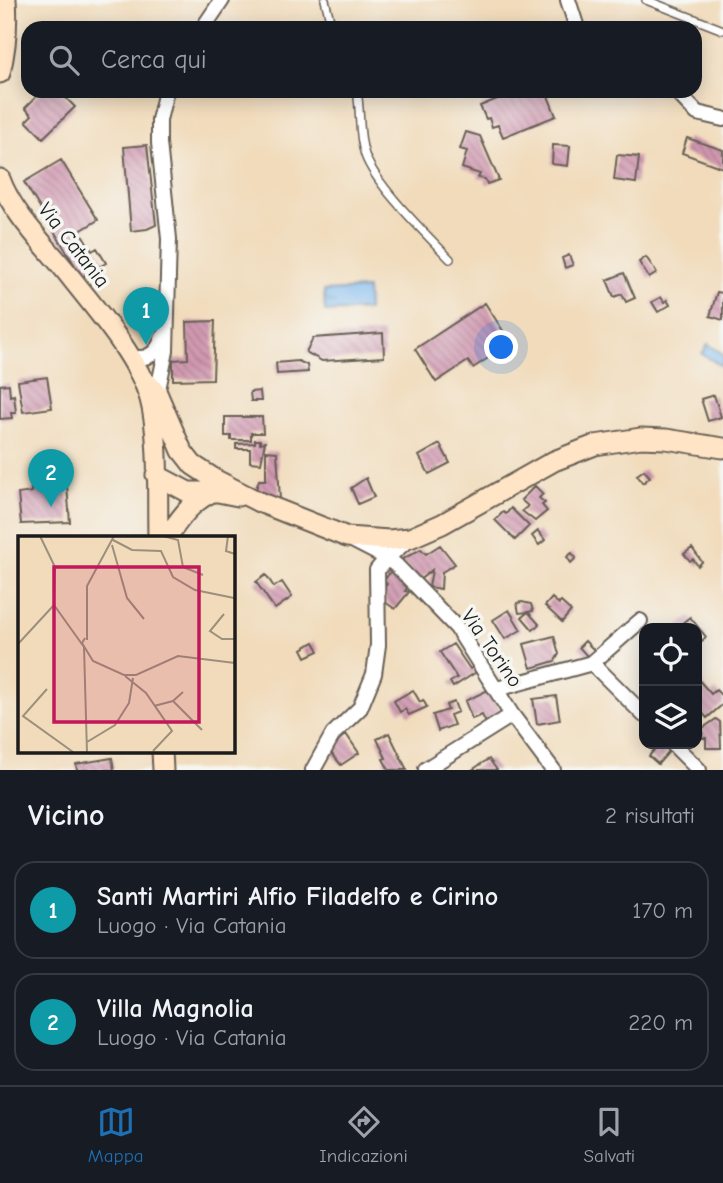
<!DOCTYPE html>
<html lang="it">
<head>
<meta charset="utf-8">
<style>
  body { margin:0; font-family:"Comic Neue",sans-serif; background:#242831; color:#f1f3f6 }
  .controls { position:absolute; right:21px; bottom:21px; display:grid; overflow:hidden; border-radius:14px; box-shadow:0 4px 18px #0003 }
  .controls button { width:63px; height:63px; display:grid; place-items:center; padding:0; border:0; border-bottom:2px solid #363941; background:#171b24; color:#f1f3f6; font:35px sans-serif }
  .you { position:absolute; left:502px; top:348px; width:24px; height:24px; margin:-18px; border:5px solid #fff; border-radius:50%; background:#1a73e8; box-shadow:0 0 0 10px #1a73e833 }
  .badge { display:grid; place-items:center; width:46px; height:46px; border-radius:50%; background:#1f6fb2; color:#fff; font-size:23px; font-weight:700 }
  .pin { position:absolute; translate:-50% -58px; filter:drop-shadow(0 2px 4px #0008) }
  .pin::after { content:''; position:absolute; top:37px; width:24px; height:21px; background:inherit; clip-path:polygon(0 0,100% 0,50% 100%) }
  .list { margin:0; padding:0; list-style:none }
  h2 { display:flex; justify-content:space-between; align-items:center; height:91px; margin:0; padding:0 28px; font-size:30px }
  h2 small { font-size:23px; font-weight:400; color:#9ea1a6 }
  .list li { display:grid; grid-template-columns:46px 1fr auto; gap:21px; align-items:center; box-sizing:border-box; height:98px; margin:0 14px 14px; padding:0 14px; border:2px solid #363941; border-radius:21px }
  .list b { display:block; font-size:26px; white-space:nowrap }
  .list p { margin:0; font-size:23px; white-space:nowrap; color:#9ea1a6 }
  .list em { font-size:23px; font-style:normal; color:#9ea1a6 }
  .icon { flex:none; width:38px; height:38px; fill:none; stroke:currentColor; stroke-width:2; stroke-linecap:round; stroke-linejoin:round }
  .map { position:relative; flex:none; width:723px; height:770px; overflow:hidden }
  .search { position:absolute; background:#171b24; box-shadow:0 4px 18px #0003; left:21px; right:21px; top:21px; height:77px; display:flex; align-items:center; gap:18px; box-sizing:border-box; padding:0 24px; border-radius:21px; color:#9ea1a6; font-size:26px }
  .sheet { height:315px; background:#171b24 }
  nav { display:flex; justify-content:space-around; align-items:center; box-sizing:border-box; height:98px; border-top:2px solid #363941; background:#171b24; font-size:19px; color:#9ea1a6 }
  nav a { display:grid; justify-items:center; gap:4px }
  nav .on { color:#1f6fb2 }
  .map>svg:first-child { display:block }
</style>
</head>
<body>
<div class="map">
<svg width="723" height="770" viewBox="0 0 723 770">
  <defs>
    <pattern id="water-ripples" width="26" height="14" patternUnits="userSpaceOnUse" patternTransform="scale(1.75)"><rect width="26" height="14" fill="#7cb8ee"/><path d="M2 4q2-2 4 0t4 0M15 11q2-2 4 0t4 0" fill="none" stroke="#6595c0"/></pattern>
    <pattern id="building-back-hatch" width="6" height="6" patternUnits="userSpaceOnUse" patternTransform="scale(1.75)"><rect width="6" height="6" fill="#d096af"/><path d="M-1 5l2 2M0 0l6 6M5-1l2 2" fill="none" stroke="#a87a8e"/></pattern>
  </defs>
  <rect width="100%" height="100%" fill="#f6f6f2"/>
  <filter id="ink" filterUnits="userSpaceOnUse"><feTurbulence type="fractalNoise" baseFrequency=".0143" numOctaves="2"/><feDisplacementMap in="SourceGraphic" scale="14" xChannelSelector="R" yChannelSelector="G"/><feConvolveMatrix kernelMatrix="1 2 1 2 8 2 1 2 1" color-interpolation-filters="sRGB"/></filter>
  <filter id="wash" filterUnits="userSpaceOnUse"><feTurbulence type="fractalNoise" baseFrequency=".00686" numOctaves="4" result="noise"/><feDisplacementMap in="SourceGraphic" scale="28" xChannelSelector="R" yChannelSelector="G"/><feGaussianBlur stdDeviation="1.57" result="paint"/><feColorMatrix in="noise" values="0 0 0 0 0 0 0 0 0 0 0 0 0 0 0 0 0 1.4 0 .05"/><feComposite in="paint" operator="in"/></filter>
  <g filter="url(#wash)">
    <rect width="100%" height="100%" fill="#f1dbbb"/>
    <path fill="url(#water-ripples)" stroke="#4c6a85" stroke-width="2" d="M367,289L368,310L325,312L324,291Z
      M708,344L723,354V367L702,354Z"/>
    <g id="blocks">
      <path fill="url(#building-back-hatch)" d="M42,91H59L75,107L43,138L26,121L32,115L25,108Z
        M517,91H546L556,116L503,137L498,125L492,127L489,118L486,119L480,106Z
        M466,132L480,136L499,180L487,184L485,179L478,178L480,174L462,168L467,151L460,149Z
        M687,138L723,150V168L682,153Z
        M147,145L156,225L147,229L131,231L124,147Z
        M553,145L570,146L568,166L552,164Z
        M617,155L639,157L636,183L614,180Z
        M61,160L98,220L80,231L92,251L97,248L106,263L82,277L24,182Z
        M569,255L573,265L565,268L562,258Z
        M646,257L657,273L649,278L639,262Z
        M624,273L635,298L626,302L622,294L614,297L607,280Z
        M717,292L723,293V320L710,316Z
        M661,297L664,302L667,300L670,305L658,312L652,302Z
        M485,303L511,343L473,368L468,361L436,382L415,349Z
        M215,321L213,379L173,380V360L188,359L187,322Z
        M383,333L384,357L322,361L306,352L313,338Z
        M298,361L307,365L308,372L277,374L276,363Z
        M47,377L52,408L23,412L18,381Z
        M9,384L10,396L14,395L16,413H11L12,418L0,419V385Z
        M260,391L261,401H251L250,392Z
        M714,395L721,417L708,421L701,399Z
        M225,417H262L263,433H251V440H231V436H225Z
        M255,440H260V443L265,442L261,463L250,462V449H236V444L255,443Z
        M440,444L450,463L429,474L419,456Z
        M266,451L277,452L280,499L256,489L259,480H266Z
        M644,470L650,477L643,483L637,475Z
        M366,478L374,497L358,504L351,488Z
        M67,486L70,522L21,524L18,494L32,492L31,489Z
        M535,486L543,494L539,498L545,503L542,505L547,511L535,521L522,511L528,506L521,500Z
        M511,508L529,526L515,540L495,520L503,512L506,514Z
        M538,531L545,540L539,545L532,536Z
        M440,545L455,564L442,572L441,589L429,587L432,570L418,581L408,567L399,561L421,549L426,554Z
        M692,548L702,562L698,566L693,559L690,561L684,554Z
        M572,553L576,558L571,563L567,557Z
        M393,568L409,585L405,591L409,592L395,609L385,602L384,594L381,592L387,584L384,581Z
        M266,575L274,587L282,582L292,597L275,609L256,582Z
        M552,598L559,604L561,602L571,611L562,622L545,606Z
        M522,602L531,604L533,611L528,612L539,624L533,630L522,617L528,612L519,613L517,603Z
        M509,610L521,630L505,639L493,620Z
        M690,617L706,637L702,641L697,635V628H676Z
        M554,636L559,654L555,661L531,668L524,644Z
        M585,641L594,650L587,656L579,647Z
        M314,642L319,651L306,657L302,649Z
        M453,644L470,669L475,666L478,671L453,687L450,682L457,678L440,652Z
        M697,678L711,694L716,690L723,697V704L707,718L697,707Z
        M413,690L420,702L423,700L427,707L409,715L405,709L400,712L394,701Z
        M488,690L503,715L487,725L482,715L472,719L465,701Z
        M556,696L560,720L537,724L533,699Z
        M454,702L458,712L450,715L454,725L438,731L433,715L448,710L446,705Z
        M716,719L720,722L721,748H706V738H702L703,728Z
        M389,733L402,760L407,770H389L383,759L386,758L377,739Z
        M346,734L359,753L341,765L328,749Z
        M659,744H665L671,749L658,764L649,756Z
        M112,758L114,770H77L76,764Z
        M489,759L497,770H472L484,762Z"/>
    </g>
  </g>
  <g filter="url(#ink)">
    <use href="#blocks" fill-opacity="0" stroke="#675f54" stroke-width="2"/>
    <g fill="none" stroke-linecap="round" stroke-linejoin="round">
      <g stroke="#675f54" stroke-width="10">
        <path id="lane" d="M325,0L332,28
          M646,0L723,30
          M357,91C361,112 358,135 365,155C376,186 426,234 450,259"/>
      </g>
      <g stroke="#675f54" stroke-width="18">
        <path id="street" d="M568,0L577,28
          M203,28L222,0
          M676,91L697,113L723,119
          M129,357C147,361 157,354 163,337
          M156,399L166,351L169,239L159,143V120L166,91
          M352,540L387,558L397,566L457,628L512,715L553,770
          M592,663L644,715
          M497,689L592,663L640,621
          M673,744L699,770
          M426,769L512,715
          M313,770L333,734L360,708L374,674L378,645L377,570L387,558L410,538"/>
      </g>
      <g stroke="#675f54" stroke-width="23">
        <path id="secondary" d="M0,73C6,48 8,26 6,0
          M0,179C12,213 46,246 68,274C96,310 137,355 150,399C160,436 157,498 158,537
          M142,378L157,393L182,451L193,465L216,480L259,502L347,537L389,540L410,538L442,524L554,461L595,445L641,438L666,439L723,448
          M156,475L188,492H218L238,496
          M167,537C180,519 189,504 210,493
          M162,751L163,770"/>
      </g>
      <use href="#lane" stroke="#fff" stroke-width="7"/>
      <use href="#street" stroke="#fff" stroke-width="14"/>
      <use href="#secondary" stroke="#ffe4c6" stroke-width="19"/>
    </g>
  </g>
  <g text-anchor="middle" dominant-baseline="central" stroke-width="7" stroke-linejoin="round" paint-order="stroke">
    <g font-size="21" fill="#1c1c1c" stroke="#f6f6f2">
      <text transform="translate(74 245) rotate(52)">Via Catania</text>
      <text transform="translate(492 648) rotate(55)">Via Torino</text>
    </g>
  </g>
  <g transform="translate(18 536)">
    <rect width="217" height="217" fill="#f1dbbb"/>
    <path fill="none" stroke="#9c8f7b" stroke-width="2" d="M22,0L37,31L36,69L66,111L69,217M145,0L160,4L165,31L185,39M210,0L208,15L217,18M95,4L114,14L143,15L155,41L177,54L216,62M94,9L109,62L126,83M206,78L192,95L204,103H217M67,102L64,107L75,125L106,139H118L160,120L217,127M69,104V50L96,0M0,108L36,69M107,140L128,157L154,195L135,215M29,153L5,180L55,216M155,165L184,194M136,170L155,165L165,156M69,206L97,189L111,167L115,142"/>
    <path fill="#c2185b" fill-opacity="0.15" stroke="#c2185b" stroke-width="3.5" d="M36,31H181V186H36Z"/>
    <rect width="217" height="217" fill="none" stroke="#1c1c1c" stroke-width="3.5"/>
  </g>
</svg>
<div class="controls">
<button><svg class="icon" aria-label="locate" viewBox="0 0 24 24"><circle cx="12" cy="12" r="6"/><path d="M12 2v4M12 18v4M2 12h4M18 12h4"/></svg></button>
<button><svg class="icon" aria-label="layers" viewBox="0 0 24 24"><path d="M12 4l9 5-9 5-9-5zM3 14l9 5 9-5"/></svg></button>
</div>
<div class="you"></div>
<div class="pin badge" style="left:146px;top:345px;background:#0f9aa8">1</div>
<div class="pin badge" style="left:51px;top:507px;background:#0f9aa8">2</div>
<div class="search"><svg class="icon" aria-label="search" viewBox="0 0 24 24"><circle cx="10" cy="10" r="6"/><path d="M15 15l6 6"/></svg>Cerca qui</div>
</div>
<section class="sheet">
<h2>Vicino<small>2 risultati</small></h2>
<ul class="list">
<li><span class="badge" style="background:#0f9aa8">1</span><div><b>Santi Martiri Alfio Filadelfo e Cirino</b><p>Luogo · Via Catania</p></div><em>170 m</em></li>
<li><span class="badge" style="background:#0f9aa8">2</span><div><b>Villa Magnolia</b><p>Luogo · Via Catania</p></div><em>220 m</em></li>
</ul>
</section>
<nav>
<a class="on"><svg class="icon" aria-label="map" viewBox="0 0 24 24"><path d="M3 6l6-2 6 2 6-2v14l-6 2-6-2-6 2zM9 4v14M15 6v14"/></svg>Mappa</a>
<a><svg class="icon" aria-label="directions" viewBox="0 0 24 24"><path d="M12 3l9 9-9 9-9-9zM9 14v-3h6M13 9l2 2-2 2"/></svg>Indicazioni</a>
<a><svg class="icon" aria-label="saved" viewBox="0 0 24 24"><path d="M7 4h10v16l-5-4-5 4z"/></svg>Salvati</a>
</nav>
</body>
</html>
